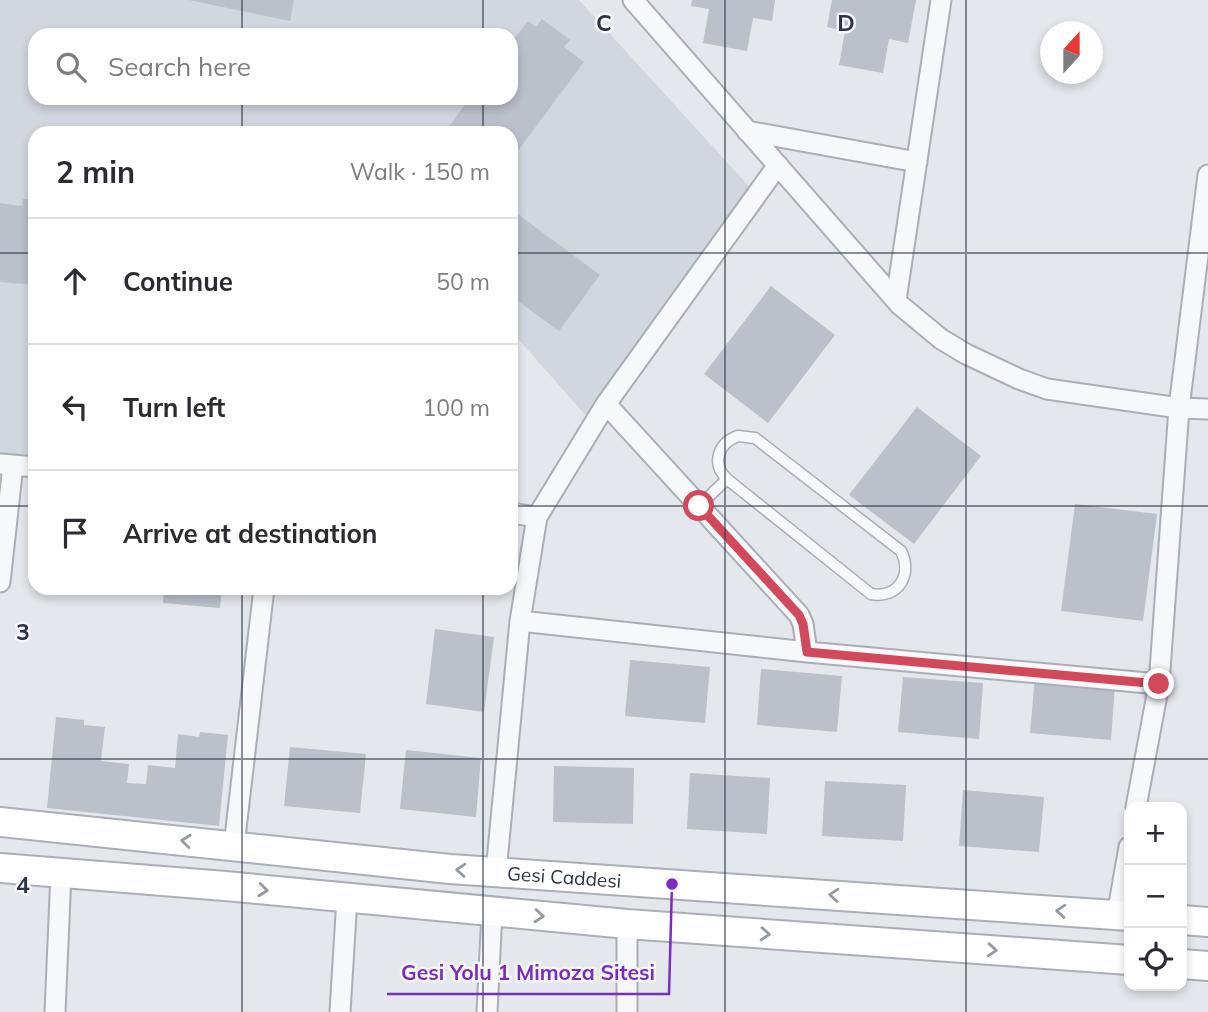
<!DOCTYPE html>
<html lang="en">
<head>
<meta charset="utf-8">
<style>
  body { margin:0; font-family:Mulish,sans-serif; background:#f2f2f3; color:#2b2b33 }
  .controls { position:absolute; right:21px; bottom:21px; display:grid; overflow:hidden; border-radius:14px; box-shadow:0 4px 10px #0003 }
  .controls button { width:63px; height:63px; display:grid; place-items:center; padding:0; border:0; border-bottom:2px solid #e1e1e2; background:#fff; color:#2b2b33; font:35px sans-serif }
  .compass { position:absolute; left:1040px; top:21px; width:63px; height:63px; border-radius:50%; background:#fff; box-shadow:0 4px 10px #0003; rotate:21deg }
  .stop { position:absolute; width:21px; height:21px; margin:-16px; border:5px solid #d1495b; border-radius:50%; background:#fff }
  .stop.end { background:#d1495b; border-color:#fff; box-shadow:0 2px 7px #0008 }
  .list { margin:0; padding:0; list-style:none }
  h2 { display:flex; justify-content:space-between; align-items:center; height:91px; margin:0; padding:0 28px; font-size:30px }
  h2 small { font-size:23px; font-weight:400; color:#7c7c81 }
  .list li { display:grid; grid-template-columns:46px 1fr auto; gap:21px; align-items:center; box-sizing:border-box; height:126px; padding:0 28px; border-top:2px solid #e1e1e2 }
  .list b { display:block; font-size:26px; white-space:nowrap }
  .list em { font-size:23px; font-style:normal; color:#7c7c81 }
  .icon { flex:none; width:38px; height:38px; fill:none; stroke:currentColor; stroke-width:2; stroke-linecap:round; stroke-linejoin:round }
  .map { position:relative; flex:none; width:1208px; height:1012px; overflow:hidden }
  .search { position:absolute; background:#fff; box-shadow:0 4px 10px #0003; left:28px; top:28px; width:490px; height:77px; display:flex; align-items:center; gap:18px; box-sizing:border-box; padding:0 24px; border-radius:21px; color:#7c7c81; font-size:26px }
  .panel { position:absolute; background:#fff; box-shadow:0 4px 10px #0003; left:28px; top:126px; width:490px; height:469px; border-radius:21px }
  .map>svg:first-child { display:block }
</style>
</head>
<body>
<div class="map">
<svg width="1208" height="1012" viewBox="0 0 1208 1012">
  <rect width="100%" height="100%" fill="#e4e7ec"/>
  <path fill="#d2d6de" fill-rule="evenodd" d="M0,0H579L755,193L588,418L511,331V133H35V458L0,456ZM35,35H511V98H35Z"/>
  <path fill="#bbc0ca" d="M189,0H294L290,21Z
    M692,0H775L772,21L753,18L747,51L703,43L709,9L691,6Z
    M832,0H916L908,43L889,39L883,73L839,65L845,31L827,27Z
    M542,19L570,40L564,47L584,62L511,160V133H444L470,98H511V43L528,21L536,27Z
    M23,199L35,200V285L0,282V203L22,206Z
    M511,209L600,275L559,331L511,296Z
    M771,286L835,335L768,423L704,374Z
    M917,407L981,456L914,544L849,495Z
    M1075,504L1157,514L1143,621L1061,611Z
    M164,588H222L220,608L163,603Z
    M435,629L494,637L484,712L426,704Z
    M630,660L710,667L705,723L625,716Z
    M761,669L842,676L837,732L757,725Z
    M903,677L983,683L979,739L898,732Z
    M1035,677L1115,684L1111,740L1030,733Z
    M56,717L84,720V725L105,727L101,761L129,764L127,783L146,784L148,765L175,768L178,734L199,737L200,732L228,735L219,826L47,808Z
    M290,747L366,754L360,813L284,806Z
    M406,750L481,758L476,817L400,809Z
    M554,766L634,768L633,824L553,822Z
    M690,773L770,778L767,834L687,829Z
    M825,781L906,785L903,841L822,836Z
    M963,790L1044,797L1039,852L959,846Z"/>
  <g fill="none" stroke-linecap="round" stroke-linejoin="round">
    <g stroke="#a9aeb7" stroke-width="13">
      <path id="service" d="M738,436L755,438L901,551C913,575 898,599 871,594L727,479C711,464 718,443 738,436Z
        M699,506L727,479"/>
    </g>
    <g stroke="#a9aeb7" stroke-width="23">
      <path id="minor" d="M633,0L900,305L941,339L966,354L1019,379L1047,389L1179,408L1208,409
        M747,131L917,162
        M896,300L941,0
        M606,404L799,615L803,624L807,652
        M1,464L35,467
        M537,517L606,404L778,165
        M0,582L13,465
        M520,621L807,652L1159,684
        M1136,807L1159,684L1179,408L1208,175
        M234,846L264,588
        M496,872L520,621L537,517L511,513
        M1117,916L1129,847
        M627,924V1012
        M55,1012L61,873
        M340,1012L347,898
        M487,1012L492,912"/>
    </g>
    <g stroke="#a9aeb7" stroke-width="32">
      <g id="secondary">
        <path id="s1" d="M0,822L450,869L1129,916"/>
        <path d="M0,868L225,886L627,924L1129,960"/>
        <path d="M1182,920L1208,922"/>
        <path d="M1182,964L1208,966"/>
      </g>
    </g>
    <use href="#service" stroke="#f7f8fa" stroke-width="10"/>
    <use href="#minor" stroke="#f7f8fa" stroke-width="19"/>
    <use href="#secondary" stroke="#fff" stroke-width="28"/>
  </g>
  <defs><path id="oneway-chevron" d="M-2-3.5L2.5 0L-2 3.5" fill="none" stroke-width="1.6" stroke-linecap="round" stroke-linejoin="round" transform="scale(1.75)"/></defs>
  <g stroke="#959aa2">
    <use href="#oneway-chevron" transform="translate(186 841) rotate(-174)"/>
    <use href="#oneway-chevron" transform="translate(461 870) rotate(-176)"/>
    <use href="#oneway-chevron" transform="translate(263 890) rotate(6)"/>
    <use href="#oneway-chevron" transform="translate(834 895) rotate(-176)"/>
    <use href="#oneway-chevron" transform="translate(1061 911) rotate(-176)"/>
    <use href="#oneway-chevron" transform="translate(539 916) rotate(5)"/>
    <use href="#oneway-chevron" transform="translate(765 934) rotate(4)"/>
    <use href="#oneway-chevron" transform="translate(992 950) rotate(4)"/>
  </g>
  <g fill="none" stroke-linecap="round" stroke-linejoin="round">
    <path stroke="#d1495b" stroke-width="9" d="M699,506L799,615L803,624L807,652L1159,684"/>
  </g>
  <path fill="none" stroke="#2b3445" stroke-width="2" stroke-opacity="0.55" d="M242,0V35M483,0V35M725,0V1012M966,0V1012M242,98V133M483,98V133M0,253H35M511,253H1208M0,506H35M511,506H1208M242,588V1012M483,588V1012M0,759H1208"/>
  <g text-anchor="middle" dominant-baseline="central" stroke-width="5" stroke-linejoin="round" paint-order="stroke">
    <g font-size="19" fill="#2b3445" stroke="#f4f6f9">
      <text stroke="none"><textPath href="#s1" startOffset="567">Gesi Caddesi</textPath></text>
    </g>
  </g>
  <g font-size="23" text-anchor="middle" font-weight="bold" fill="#2b3445" stroke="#f4f6f9" stroke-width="5" stroke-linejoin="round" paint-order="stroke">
    <text x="604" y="31">C</text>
    <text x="846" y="31">D</text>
    <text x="23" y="640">3</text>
    <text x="23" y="893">4</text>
  </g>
  <path fill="none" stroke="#7b2cbf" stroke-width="2.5" d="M672 884L669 994H387"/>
  <circle fill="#7b2cbf" stroke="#f4f6f9" stroke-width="2.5" cx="672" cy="884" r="7"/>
  <g font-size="21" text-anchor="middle" font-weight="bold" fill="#7b2cbf" stroke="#f4f6f9" stroke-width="5" stroke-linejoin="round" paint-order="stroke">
    <text x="528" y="980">Gesi Yolu 1 Mimoza Sitesi</text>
  </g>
</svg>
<div class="controls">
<button>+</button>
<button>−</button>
<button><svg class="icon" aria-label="locate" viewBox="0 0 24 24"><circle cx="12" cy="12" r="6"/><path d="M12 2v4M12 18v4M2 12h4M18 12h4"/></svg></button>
</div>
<svg class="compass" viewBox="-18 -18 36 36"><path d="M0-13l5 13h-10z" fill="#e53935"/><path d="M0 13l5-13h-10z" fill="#7c7c81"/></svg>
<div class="stop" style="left:699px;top:506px"></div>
<div class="stop end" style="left:1159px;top:684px"></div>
<div class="search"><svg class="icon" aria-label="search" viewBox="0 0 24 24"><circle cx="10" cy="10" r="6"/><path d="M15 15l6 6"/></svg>Search here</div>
<section class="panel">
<h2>2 min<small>Walk · 150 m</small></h2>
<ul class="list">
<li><svg class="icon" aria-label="ahead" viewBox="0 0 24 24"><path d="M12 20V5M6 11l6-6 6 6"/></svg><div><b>Continue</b></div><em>50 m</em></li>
<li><svg class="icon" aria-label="left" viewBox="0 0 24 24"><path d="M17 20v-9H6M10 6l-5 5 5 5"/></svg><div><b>Turn left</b></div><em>100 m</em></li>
<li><svg class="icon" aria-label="arrive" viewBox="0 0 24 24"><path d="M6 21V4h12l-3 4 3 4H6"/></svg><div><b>Arrive at destination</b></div></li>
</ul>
</section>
</div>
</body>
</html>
